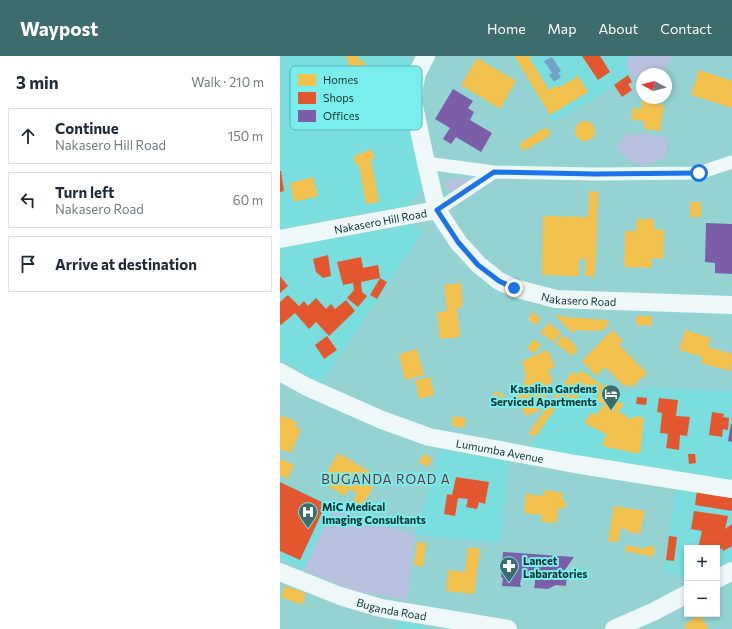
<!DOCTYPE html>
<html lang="en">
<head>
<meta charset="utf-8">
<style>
  body { margin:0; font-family:Commissioner,sans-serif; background:#f2f2f3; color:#1f2937 }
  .controls { position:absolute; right:12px; bottom:12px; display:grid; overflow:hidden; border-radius:0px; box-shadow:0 2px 6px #0003 }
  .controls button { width:36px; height:36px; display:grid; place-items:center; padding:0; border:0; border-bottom:1px solid #e0e1e3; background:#fff; color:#1f2937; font:20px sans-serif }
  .compass { position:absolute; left:356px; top:12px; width:36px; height:36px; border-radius:50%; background:#fff; box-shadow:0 2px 6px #0003; rotate:277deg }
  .stop { position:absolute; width:12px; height:12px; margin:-9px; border:3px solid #1a73e8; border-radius:50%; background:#fff }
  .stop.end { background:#1a73e8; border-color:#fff; box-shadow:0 1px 4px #0008 }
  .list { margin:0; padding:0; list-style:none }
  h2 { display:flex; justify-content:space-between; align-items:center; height:52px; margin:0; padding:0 16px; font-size:17px }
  h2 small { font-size:13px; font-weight:400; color:#747a83 }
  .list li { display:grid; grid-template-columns:26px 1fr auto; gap:12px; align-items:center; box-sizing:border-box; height:56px; margin:0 8px 8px; padding:0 8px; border:1px solid #e0e1e3; border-radius:0px }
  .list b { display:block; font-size:15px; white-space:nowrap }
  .list p { margin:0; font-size:13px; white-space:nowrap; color:#747a83 }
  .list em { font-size:13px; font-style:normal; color:#747a83 }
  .icon { flex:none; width:22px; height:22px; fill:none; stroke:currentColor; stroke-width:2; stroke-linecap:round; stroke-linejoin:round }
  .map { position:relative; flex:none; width:452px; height:573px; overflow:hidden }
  header { display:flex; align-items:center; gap:24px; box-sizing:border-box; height:56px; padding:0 20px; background:#3d6c6c; color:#fff }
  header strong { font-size:19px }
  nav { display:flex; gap:22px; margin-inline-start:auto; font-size:14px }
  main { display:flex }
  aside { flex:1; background:#fff }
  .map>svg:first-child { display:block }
</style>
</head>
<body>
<header>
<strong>Waypost</strong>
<nav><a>Home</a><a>Map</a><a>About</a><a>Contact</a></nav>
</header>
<main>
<aside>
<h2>3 min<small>Walk · 210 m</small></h2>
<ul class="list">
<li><svg class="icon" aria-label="ahead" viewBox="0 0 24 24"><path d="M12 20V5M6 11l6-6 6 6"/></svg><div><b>Continue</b><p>Nakasero Hill Road</p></div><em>150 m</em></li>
<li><svg class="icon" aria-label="left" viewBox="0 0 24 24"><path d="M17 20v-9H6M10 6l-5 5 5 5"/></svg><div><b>Turn left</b><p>Nakasero Road</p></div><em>60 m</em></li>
<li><svg class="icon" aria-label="arrive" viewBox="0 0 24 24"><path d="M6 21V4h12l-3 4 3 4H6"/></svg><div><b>Arrive at destination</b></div></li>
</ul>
</aside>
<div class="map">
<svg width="452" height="573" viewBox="0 0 452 573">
  <rect width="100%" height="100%" fill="#95d3d3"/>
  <path fill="#79dedd" d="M1,0H122L132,6L123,24L125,46L144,123L138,139L126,151L76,158L0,174Z
    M232,0H378L318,40L273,66Z
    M132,167L143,176L41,327L0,303V191L118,171Z
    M301,311L338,336L372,331L432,335H452V426L250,391Z
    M161,394L229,404L221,487L135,479Z
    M0,425L54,448L24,514L0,502Z
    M396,432L452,438V505L437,513V492H407V523L383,515Z
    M118,564L155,573H117Z"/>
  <path fill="#b8c1dd" d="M349,0H393L383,18H362V25L353,22L347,11Z
    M363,77L386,82L388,91L384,103L362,110L346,103L336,90L347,78Z
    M176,121L191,123L189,127L175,136L168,134L165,129V126Z
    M54,448L83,464L135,479L127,544L75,535L24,514Z"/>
  <path fill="#73a2c6" d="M272,1L281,15L278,17L281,21L274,26L269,19L272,17L264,5Z"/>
  <path fill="#f2c14e" d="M63,0H78L80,6L84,4L87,15L83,17L88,33L83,35L85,42L93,39L100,58L91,61L89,55L73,61L70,54L65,56L61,46L67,44L63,34L76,29L66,1Z
    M234,0H253L249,2L269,34L277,29L278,32L298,20L308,36L270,59Z
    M197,2L236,25L220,53L181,29Z
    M419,14L452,25V52L411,39Z
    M369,42H376V48L384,49L380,75L364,73V65L351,64L353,52L361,53L362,43L369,44Z
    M295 75a10 10 0 1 1 20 0a10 10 0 1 1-20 0Z
    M266,71L271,79L244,95L239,88Z
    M91,93L95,102L91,104L99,146L86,148L79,109L77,110L73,101Z
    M33,121L38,140L14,146L10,127Z
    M309,135L318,136L316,204L314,221L305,220L306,203H299V220L262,219L263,160L308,161Z
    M410,146H421V161H410Z
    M357,163H374V173L384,174L383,203L372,202L371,212L344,211L345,175H356Z
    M181,227L183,251H177L180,281L160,283L157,256L167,255L164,229Z
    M253,256L261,263L255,269L248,263Z
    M274,258L286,261L328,264L327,271L322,275L294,274L293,278Z
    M356,260H372L371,270L356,269Z
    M268,267L281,276L274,286L260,277Z
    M332,274L343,285L339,289L367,317L352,331L349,328L345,331L325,311L316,320L302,305Z
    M405,274L431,282L428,291L452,298V307L450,315L421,307L423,301L399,294Z
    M282,279L295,288L294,290L298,293L293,300L276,288Z
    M254,283L261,289L254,298L247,292Z
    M137,293L144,319L125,324L119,298Z
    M268,294L275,311L268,314L272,323L265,345L258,347L259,355L246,360L233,337L243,331L246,319L242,305Z
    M302,314L323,330L326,328L337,336L333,341L344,349L338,355L351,363L356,360L364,362L360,398L322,390L326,378L304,367L311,357L315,359L324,349L315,343L319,339L305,330L295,346L284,340L256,380L248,378L293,315L297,319Z
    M150,321L154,339L139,343L135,324Z
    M219,336L223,339L226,344L223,346L221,341L218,339L213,340V337Z
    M0,359L17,366L15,371L21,373L11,397L0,393Z
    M173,360L186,362L184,372L172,370Z
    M58,397L99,421L82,451L73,446L77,437L69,433L65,440L48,430L52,422L46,418Z
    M143,398L152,402L148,411L139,407Z
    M0,402L14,409L8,423L0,419Z
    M264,434L283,437L282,444H286L285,453L278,452L277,467L261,466L262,459L244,457L246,438L263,440Z
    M334,450L365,455L360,478L348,476V474L341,472L338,486L328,485Z
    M137,486L146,487L143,511L134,509Z
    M346,489L365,493L366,490L375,491L373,501L345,495Z
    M188,491L200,493L194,538L166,535L168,514L185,516Z
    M5,530L26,537L22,549L1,541Z
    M419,559L429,573H406L404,569Z"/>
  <path fill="#e4572e" d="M302,0H320L330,16L318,24Z
    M348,19L352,26L348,28L352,34L342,41L334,29Z
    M0,115H1L4,135L0,136Z
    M48,199L51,220L43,222L36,216L33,203Z
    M81,201L83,212L98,209L100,222L107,226L97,243L90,239L100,222L81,226L82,236L87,240L78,251L67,242L74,234L73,227L63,229L57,206Z
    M0,220L8,230L0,237Z
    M8,239L19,250L24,245L28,250L36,242L46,253L51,248L55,253L66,244L75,255L49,280L36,266L29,273L15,257L1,269L0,268V246Z
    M47,280L57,294L44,303L35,289Z
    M357,341L367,342L366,349L356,348Z
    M379,342L398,344L396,360L410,361L407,380L400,379L399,394L386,392L388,378L380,377L382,357L377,356Z
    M432,356L444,358L443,361L449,362L448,374L443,373L442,381L429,379Z
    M408,398H415L416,407L409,408Z
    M176,421L209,426L205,448L199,446L197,453L186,451L188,443L178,442L175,460L164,458L167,438L172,439Z
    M0,426L46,448L20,504L0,495Z
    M417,434L452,439V455L415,449Z
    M414,455L448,460L445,473L452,468V490L443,495L442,492L437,495V492H418L422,475L411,473Z
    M389,480L397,481L394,505L386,504Z"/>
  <path fill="#7b5ea7" d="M173,33L193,45L188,52L194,56L190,64L212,77L201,96L176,81L171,88L163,83L170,72L155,63Z
    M426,167L452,168V218L435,217V207L425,206Z
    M451,368H452V386L448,385Z
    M223,496L294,501L282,518H287L286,530L276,529L268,533L254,532L255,527V524L253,522L250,520H245L241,523L240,528L241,531L222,530L223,522L221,521Z"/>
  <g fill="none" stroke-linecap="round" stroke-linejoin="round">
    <path stroke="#eff8f8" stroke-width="13" d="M146,107L214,116L315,118L419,117L452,106
      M157,154L214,116"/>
    <g stroke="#eff8f8" stroke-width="18">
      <path id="s1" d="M146,0L137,17L134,31L133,45L146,107L157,154L178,186L199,209L219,225L234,232L276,243L452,249"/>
      <path id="s2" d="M0,183L157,154"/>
      <path id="s3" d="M0,316L27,331L102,364L149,381L295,408L452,433"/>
      <path id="s4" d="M0,516L60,540L101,552L228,573"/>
      <path d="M437,523L452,515"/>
      <path d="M334,573L375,555L407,538"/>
    </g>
  </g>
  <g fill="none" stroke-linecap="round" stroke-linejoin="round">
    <path stroke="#1a73e8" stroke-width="5" d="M234,232L219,225L198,209L178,186L157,154L214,116L315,118L419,117"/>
  </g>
  <defs>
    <g id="hotel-pin" transform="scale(1)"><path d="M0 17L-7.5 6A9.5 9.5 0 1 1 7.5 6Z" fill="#3d6c6c" stroke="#7aeeed"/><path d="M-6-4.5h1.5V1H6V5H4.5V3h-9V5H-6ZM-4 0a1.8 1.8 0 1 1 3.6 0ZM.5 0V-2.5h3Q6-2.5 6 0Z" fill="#fff"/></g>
    <g id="hospital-pin" transform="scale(1)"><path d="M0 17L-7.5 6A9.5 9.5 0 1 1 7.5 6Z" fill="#3d6c6c" stroke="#7aeeed"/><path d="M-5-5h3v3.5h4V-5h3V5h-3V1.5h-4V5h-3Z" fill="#fff"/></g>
    <g id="pharmacy-pin" transform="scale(1)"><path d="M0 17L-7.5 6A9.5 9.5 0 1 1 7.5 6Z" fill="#3d6c6c" stroke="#7aeeed"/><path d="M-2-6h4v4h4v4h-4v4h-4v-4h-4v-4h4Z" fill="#fff"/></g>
  </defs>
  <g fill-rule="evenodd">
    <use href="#hotel-pin" x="331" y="338"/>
    <use href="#hospital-pin" x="28" y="456"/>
    <use href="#pharmacy-pin" x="229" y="510"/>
  </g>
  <g text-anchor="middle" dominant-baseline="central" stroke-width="4" stroke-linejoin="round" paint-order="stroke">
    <g font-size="11" fill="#0d3434" stroke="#7aeeed">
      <text stroke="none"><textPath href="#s2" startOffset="102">Nakasero Hill Road</textPath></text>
      <text stroke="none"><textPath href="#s1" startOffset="337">Nakasero Road</textPath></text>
      <text stroke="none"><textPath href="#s3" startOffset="235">Lumumba Avenue</textPath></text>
      <text stroke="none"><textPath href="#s4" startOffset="118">Buganda Road</textPath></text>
    </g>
    <g font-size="11" font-weight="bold" fill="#0d3434" stroke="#7aeeed" text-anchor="start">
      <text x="317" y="332" text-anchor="end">Kasalina Gardens<tspan x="317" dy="13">Serviced Apartments</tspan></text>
      <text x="42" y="450">MiC Medical<tspan x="42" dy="13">Imaging Consultants</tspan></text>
      <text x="243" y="504">Lancet<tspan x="243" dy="13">Labaratories</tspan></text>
    </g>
    <g font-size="13" letter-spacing="1" fill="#6f2933" stroke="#7aeeed">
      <text x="106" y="423">BUGANDA ROAD A</text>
    </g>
  </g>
  <rect x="10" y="10" width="132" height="64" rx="6" fill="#7aeeed" stroke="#59b6b6" stroke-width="1"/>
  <rect x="18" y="18" width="18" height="12" fill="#f2c14e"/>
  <rect x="18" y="36" width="18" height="12" fill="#e4572e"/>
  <rect x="18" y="54" width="18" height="12" fill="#7b5ea7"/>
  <g font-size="11" fill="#0d3434">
    <text x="43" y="28">Homes</text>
    <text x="43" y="46">Shops</text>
    <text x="43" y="64">Offices</text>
  </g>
</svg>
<div class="controls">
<button>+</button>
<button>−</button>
</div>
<svg class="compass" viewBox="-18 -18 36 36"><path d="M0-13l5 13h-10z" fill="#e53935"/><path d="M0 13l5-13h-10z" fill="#747a83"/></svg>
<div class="stop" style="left:419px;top:117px"></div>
<div class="stop end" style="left:234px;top:232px"></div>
</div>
</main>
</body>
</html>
